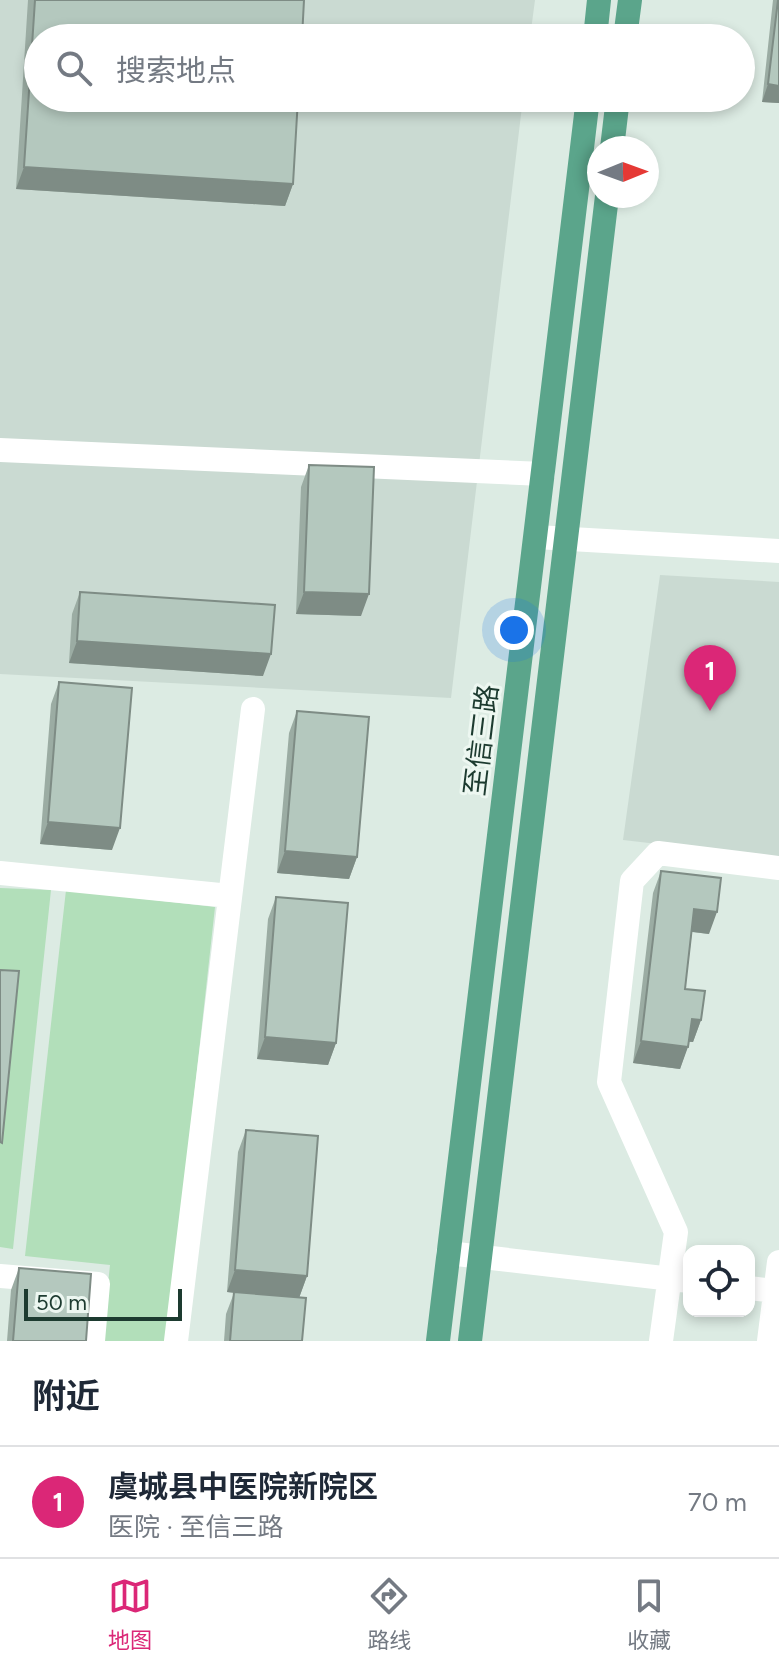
<!DOCTYPE html>
<html lang="zh">
<head>
<meta charset="utf-8">
<style>
  body { margin:0; font-family:Figtree,"Noto Sans SC",sans-serif; background:#f2f2f3; color:#1f2937 }
  .controls { position:absolute; right:24px; bottom:24px; display:grid; overflow:hidden; border-radius:16px; box-shadow:0 4px 12px #0003 }
  .controls button { width:72px; height:72px; display:grid; place-items:center; padding:0; border:0; border-bottom:2px solid #e0e1e3; background:#fff; color:#1f2937; font:40px sans-serif }
  .compass { position:absolute; left:587px; top:136px; width:72px; height:72px; border-radius:50%; background:#fff; box-shadow:0 4px 12px #0003; rotate:89deg }
  .scale { position:absolute; left:24px; bottom:20px; width:158px; box-sizing:border-box; padding-left:8px; border:4px solid #1d3b30; border-top:0; font-size:22px; line-height:28px; white-space:nowrap; color:#1d3b30; -webkit-text-stroke:6px #edf7f1; paint-order:stroke }
  .you { position:absolute; left:514px; top:630px; width:28px; height:28px; margin:-20px; border:6px solid #fff; border-radius:50%; background:#1a73e8; box-shadow:0 0 0 12px #1a73e833 }
  .badge { display:grid; place-items:center; width:52px; height:52px; border-radius:50%; background:#db2777; color:#fff; font-size:26px; font-weight:700 }
  .pin { position:absolute; translate:-50% -66px; filter:drop-shadow(0 2px 4px #0008) }
  .pin::after { content:''; position:absolute; top:42px; width:28px; height:24px; background:inherit; clip-path:polygon(0 0,100% 0,50% 100%) }
  .list { margin:0; padding:0; list-style:none }
  h2 { display:flex; justify-content:space-between; align-items:center; height:104px; margin:0; padding:0 32px; font-size:34px }
  h2 small { font-size:26px; font-weight:400; color:#747a83 }
  .list li { display:grid; grid-template-columns:52px 1fr auto; gap:24px; align-items:center; box-sizing:border-box; height:112px; padding:0 32px; border-top:2px solid #e0e1e3 }
  .list b { display:block; font-size:30px; white-space:nowrap }
  .list p { margin:0; font-size:26px; white-space:nowrap; color:#747a83 }
  .list em { font-size:26px; font-style:normal; color:#747a83 }
  .icon { flex:none; width:44px; height:44px; fill:none; stroke:currentColor; stroke-width:2; stroke-linecap:round; stroke-linejoin:round }
  .map { position:relative; flex:none; width:779px; height:1341px; overflow:hidden }
  .search { position:absolute; background:#fff; box-shadow:0 4px 12px #0003; left:24px; right:24px; top:24px; height:88px; display:flex; align-items:center; gap:20px; box-sizing:border-box; padding:0 28px; border-radius:44px; color:#747a83; font-size:30px }
  .sheet { height:216px; background:#fff }
  nav { display:flex; justify-content:space-around; align-items:center; box-sizing:border-box; height:112px; border-top:2px solid #e0e1e3; background:#fff; font-size:22px; color:#747a83 }
  nav a { display:grid; justify-items:center; gap:4px }
  nav .on { color:#db2777 }
  .map>svg:first-child { display:block }
</style>
</head>
<body>
<div class="map">
<svg width="779" height="1341" viewBox="0 0 779 1341">
  <rect width="100%" height="100%" fill="#dcebe3"/>
  <path fill="#cadad2" d="M0,0H535L530,38H38V98H523L451,698L0,674Z
    M660,575L779,582V858L623,840Z"/>
  <path fill="#b2dfba" d="M0,888L51,890L13,1249L0,1247Z
    M66,890L215,907L167,1341H102L110,1265L25,1256Z"/>
  <g fill="none" stroke-linecap="round" stroke-linejoin="round">
    <path stroke="#fff" stroke-width="24" d="M0,450L543,474
      M536,537L779,551
      M0,873L230,896
      M448,1253L689,1281
      M0,1276L98,1284L93,1341
      M749,1288L775,1291
      M176,1341L253,709
      M661,1341L676,1232L609,1082L632,881L658,853L779,868
      M769,1341L779,1262"/>
    <path stroke="#5ba58b" stroke-width="24" d="M595,38L599,0
      M625,38L630,0
      M612,148L618,98
      M438,1341L588,98
      M470,1341L607,196"/>
  </g>
  <path fill="#9baca3" d="M28,0H304L293,184L285,206L16,189Z
    M773,0H779V103L762,102Z
    M309,465L361,616L296,614L301,487Z
    M80,592L263,676L69,663L72,614Z
    M59,682L112,850L40,844L51,704Z
    M297,711L357,857L349,879L277,873L289,733Z
    M661,871L709,934L692,932L685,989L701,1020L693,1042H689L680,1069L633,1063L653,893Z
    M276,897L336,1043L328,1065L257,1059L268,919Z
    M246,1130L307,1276L299,1298L302,1341H224L226,1314L234,1293L227,1292L238,1152Z
    M19,1268L86,1341H7L11,1290Z"/>
  <path fill="#7e8c85" d="M768,84L779,86V103L762,102Z
    M24,167L293,184L285,206L16,189Z
    M304,592L369,594L361,616L296,614Z
    M77,641L271,654L263,676L69,663Z
    M48,822L120,828L112,850L40,844Z
    M285,851L357,857L349,879L277,873Z
    M694,909L717,912L709,934L686,931Z
    M692,1019L701,1020L693,1042L684,1041Z
    M265,1037L336,1043L328,1065L257,1059Z
    M641,1041L688,1047L680,1069L633,1063Z
    M235,1270L307,1276L299,1298L227,1292Z"/>
  <path fill="#b4c8be" stroke="#7e8c85" stroke-width="2" d="M35,0H304L302,38H38V98H298L293,184L24,167Z
    M778,0H779V86L768,84Z
    M309,465L374,467L369,594L304,592Z
    M80,592L275,605L271,654L77,641Z
    M59,682L132,688L120,828L48,822Z
    M297,711L369,717L357,857L285,851Z
    M661,871L721,878L717,912L694,909L685,989L705,991L701,1020L692,1019L688,1047L641,1041Z
    M276,897L348,903L336,1043L265,1037Z
    M0,970L19,971L2,1143L0,1142Z
    M246,1130L318,1136L307,1276L235,1270Z
    M19,1268L91,1274L86,1341H13Z
    M234,1292L306,1298L302,1341H230Z"/>
  <g text-anchor="middle" dominant-baseline="central" stroke-width="6" stroke-linejoin="round" paint-order="stroke">
    <g font-size="28" fill="#1d3b30" stroke="#edf7f1">
      <text transform="translate(481 740) rotate(-83)">至信三路</text>
    </g>
  </g>
</svg>
<div class="controls">
<button><svg class="icon" aria-label="locate" viewBox="0 0 24 24"><circle cx="12" cy="12" r="6"/><path d="M12 2v4M12 18v4M2 12h4M18 12h4"/></svg></button>
</div>
<svg class="compass" viewBox="-18 -18 36 36"><path d="M0-13l5 13h-10z" fill="#e53935"/><path d="M0 13l5-13h-10z" fill="#747a83"/></svg>
<div class="scale">50 m</div>
<div class="you"></div>
<div class="pin badge" style="left:710px;top:711px">1</div>
<div class="search"><svg class="icon" aria-label="search" viewBox="0 0 24 24"><circle cx="10" cy="10" r="6"/><path d="M15 15l6 6"/></svg>搜索地点</div>
</div>
<section class="sheet">
<h2>附近<small></small></h2>
<ul class="list">
<li><span class="badge">1</span><div><b>虞城县中医院新院区</b><p>医院 · 至信三路</p></div><em>70 m</em></li>
</ul>
</section>
<nav>
<a class="on"><svg class="icon" aria-label="map" viewBox="0 0 24 24"><path d="M3 6l6-2 6 2 6-2v14l-6 2-6-2-6 2zM9 4v14M15 6v14"/></svg>地图</a>
<a><svg class="icon" aria-label="directions" viewBox="0 0 24 24"><path d="M12 3l9 9-9 9-9-9zM9 14v-3h6M13 9l2 2-2 2"/></svg>路线</a>
<a><svg class="icon" aria-label="saved" viewBox="0 0 24 24"><path d="M7 4h10v16l-5-4-5 4z"/></svg>收藏</a>
</nav>
</body>
</html>
